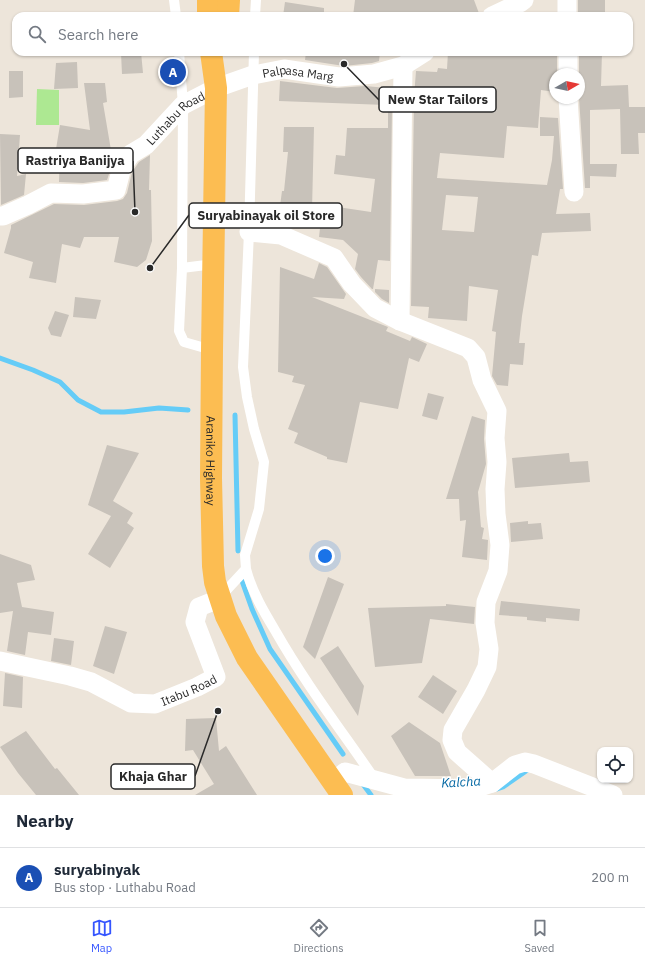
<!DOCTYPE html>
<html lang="en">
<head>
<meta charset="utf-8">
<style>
  body { margin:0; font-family:"IBM Plex Sans",sans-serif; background:#f6f6f7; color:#1f2937 }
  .controls { position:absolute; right:12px; bottom:12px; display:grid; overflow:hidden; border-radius:8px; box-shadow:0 1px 3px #0004 }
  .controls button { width:36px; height:36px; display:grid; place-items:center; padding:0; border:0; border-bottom:1px solid #e0e1e3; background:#fff; color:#1f2937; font:20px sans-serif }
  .compass { position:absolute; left:549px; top:68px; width:36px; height:36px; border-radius:50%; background:#fff; box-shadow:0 1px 3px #0004; rotate:81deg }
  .you { position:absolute; left:325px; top:556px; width:14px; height:14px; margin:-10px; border:3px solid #fff; border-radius:50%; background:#1a73e8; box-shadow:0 0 0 6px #1a73e833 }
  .badge { display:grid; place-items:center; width:26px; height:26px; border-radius:50%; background:#3555ff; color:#fff; font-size:13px; font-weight:700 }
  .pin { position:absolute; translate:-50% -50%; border:2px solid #fff; box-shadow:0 1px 4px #0006 }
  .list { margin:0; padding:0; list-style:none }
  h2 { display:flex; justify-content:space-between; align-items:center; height:52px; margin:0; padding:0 16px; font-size:17px }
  h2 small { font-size:13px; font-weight:400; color:#747a83 }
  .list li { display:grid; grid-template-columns:26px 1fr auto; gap:12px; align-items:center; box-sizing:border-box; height:60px; padding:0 16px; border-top:1px solid #e0e1e3 }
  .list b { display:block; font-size:15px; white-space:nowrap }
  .list p { margin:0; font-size:13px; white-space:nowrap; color:#747a83 }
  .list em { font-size:13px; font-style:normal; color:#747a83 }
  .icon { flex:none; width:22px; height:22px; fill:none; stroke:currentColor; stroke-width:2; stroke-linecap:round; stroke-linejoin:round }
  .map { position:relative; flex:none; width:645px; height:795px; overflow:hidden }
  .search { position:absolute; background:#fff; box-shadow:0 1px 3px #0004; left:12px; right:12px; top:12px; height:44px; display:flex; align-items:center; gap:10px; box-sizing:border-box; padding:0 14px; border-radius:12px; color:#747a83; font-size:15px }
  .sheet { height:112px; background:#fff }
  nav { display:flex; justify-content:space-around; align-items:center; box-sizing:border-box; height:56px; border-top:1px solid #e0e1e3; background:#fff; font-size:11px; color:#747a83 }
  nav a { display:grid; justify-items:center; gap:2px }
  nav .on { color:#3555ff }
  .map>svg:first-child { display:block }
</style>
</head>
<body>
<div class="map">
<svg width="645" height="795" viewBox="0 0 645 795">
  <rect width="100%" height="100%" fill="#ede5da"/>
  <path fill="#ade892" d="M37,89L59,90V125H36Z"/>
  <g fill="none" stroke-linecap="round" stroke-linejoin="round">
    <path stroke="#65ccf7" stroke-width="5" d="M0,358L33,370L60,382L78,400L101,412H124L159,408L188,410
      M235,415L238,551
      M242,581L252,609L270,649L343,754
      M362,783L371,795
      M497,789L503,787L529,769"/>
  </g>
  <path fill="#c8c2ba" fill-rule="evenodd" d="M355,0H474L480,16L368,15V16H353Z
    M578,0H605V14H601V16H578Z
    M285,2L324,8V16H283Z
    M141,52L143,73L122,74L121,53Z
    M306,52H380L379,61L372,63L344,66L305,60Z
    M448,52H557V74H555V92L541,90L538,128L507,126L504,158L440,153L437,178L547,185L552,160L554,136H540V117L558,118L563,189H560L556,214L590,213L591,231L542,233L538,256L532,255L522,316L519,343H525L523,365L510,364L508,386L497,385L492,376L496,332L492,331L498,290L469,286L467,321L428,318L429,307L411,306L414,97L416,71L437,72L438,68L447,69ZM446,195L478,197L474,232L442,230Z
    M579,52H602L601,86L628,85L629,107H645V133H638L639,154H621L620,109L590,110V164H617L616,177L590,176V188H585L579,98Z
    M77,62L78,88L54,89L56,63Z
    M9,71H23V97L9,98Z
    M280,81L337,88L365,86L387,88L386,105L279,101Z
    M84,83H105L107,102L103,103L113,162L107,180L83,183L59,182L60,150L56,149L60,125L90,130Z
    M388,105H392L390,261L378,260L373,289H372L361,277L355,269L358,254L343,240L319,237L322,210H331V206L371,212L375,179L334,174L336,155L345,156L347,128H388Z
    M284,127H314L312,210L280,206L282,191H284L288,152H283Z
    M0,134L20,135L17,176L26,174L24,195L1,205Z
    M150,155L149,190H151L152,241L146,260L137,267L114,262L119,237H84L80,248L62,244L56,283L29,278L33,262L4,253L11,228V225L54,204L84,205L117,201L123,199L127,193L132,172L139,162Z
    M319,263L327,267L346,294L344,299L312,297L388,327L386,331L410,341L412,337L427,344L419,362L409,358L398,409L360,402L347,463L327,459V457L294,443L298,433L288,429L305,385L292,382L294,376L278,372L280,267L314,279Z
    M375,289L389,290V303L382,299L375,292Z
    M75,297L101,300L96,319L73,317Z
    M55,311L69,315L61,337L51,335L48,328Z
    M428,393L444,397L437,420L422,416Z
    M472,416L485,420L484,439L486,464L478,492L481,527L484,528L482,539L488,540L487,560L462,557L466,520L460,521L459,499H446Z
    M107,445L139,453L113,501L133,513L127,523L134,528L110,568L88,554L111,516L88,505Z
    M569,453L570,462L588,461L590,482L515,488L512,458Z
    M528,521V524L541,523L543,539L511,542L510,523Z
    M0,554L31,565L35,580L17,583L22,607L54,612L51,635L28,632L25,655L7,651L13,611L0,613Z
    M328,577L344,584L315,659L303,647Z
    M501,601L580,609L579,621L546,618V622L527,620V617L499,615Z
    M446,604L475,607L474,624L430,619L422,663L375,667L368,608L446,606Z
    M105,626L127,632L114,674L93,666Z
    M54,638L74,641L71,665L51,661Z
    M338,646L364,686L358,716L320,658Z
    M5,673L23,677L22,708L3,706Z
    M433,675L457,691L443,714L418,697Z
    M216,718L219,751L226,746L257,795H195L214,784L193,750L185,751L186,719Z
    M409,722L440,743L451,776H415L391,736Z
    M26,731L55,769L57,768L79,795H36L18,773L0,747Z"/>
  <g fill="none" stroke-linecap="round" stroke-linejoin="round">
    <path stroke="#fff" stroke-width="10" d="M174,0L176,16
      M255,16L256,0
      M179,52L183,105L182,268L179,331L184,342L212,350
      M182,268L214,264
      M246,569C252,592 264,612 276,632C305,683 341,730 374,778
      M220,597L246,569L245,555L259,509L264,462L254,429L247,397L243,367L249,232L254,52"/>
    <g stroke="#fff" stroke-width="19">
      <path d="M567,0V16"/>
      <path d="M492,16L520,3L524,0"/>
      <path d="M568,52V74"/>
      <path d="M568,98L574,192"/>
      <path id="s1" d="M0,216H3L28,205L51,193L83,194L116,190L122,167L131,154L146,145L183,105L216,88L253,75L284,69L339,77L374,74L403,66L425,52"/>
      <path d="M249,232L281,235L334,258L352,284L375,308L400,321L468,348L476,357L482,380L497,411L495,438L497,462L495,489L496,514L500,545L498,571L486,602L485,623L489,649L487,667L476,690L453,730L452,740L457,752L492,783"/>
      <path d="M400,321L403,66"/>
      <path id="s2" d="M0,661L70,676L91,682L131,703L155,704L197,687L216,677L195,622L199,607L219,599"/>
      <path d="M333,782L345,772L404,788L474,789L492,783L515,765L525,762L534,764L613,795"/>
    </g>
    <g stroke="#fcbd52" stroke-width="22">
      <path d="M208,0V16"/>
      <path d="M228,16L229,0"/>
      <path id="s3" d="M211,52L216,88L212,350L211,478L213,566L215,582L226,616L247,658L342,795"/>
    </g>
  </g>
  <g text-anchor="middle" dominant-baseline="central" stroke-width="3" stroke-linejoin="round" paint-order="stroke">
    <g font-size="12" fill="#292929" stroke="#fff">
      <text stroke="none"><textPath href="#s1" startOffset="355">Palpasa Marg</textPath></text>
      <text stroke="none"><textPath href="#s1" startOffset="219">Luthabu Road</textPath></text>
      <text stroke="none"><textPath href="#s3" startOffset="409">Araniko Highway</textPath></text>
      <text stroke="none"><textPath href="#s2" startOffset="199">Itabu Road</textPath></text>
    </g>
    <g font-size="13" font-style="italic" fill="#0468a3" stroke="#fff">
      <text transform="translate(461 782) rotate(-3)">Kalcha</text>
    </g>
  </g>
  <path fill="none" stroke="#292929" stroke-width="1.5" d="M344 64L379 100M135 212L133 161M150 268L189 215M218 711L195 776"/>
  <g fill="#292929" stroke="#fff" stroke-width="1.5">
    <circle cx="344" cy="64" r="4"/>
    <circle cx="135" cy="212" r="4"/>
    <circle cx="150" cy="268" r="4"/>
    <circle cx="218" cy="711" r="4"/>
  </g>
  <g fill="#fff" stroke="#292929" stroke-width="1.5">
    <rect x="379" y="87" width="117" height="25" rx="4"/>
    <rect x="18" y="148" width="115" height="25" rx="4"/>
    <rect x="189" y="203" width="153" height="25" rx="4"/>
    <rect x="111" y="764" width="84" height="25" rx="4"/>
  </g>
  <g font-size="13" text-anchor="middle" font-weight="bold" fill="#292929">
    <text x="438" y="104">New Star Tailors</text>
    <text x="75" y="165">Rastriya Banijya</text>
    <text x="266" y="220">Suryabinayak oil Store</text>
    <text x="153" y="781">Khaja Ghar</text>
  </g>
</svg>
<div class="controls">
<button><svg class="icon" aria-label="locate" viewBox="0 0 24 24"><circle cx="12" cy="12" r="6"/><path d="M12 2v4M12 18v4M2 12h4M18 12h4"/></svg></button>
</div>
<svg class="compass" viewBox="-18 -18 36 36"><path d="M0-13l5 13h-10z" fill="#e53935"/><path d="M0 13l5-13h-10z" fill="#747a83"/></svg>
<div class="you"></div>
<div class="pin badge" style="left:173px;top:72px;background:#1a4fb4">A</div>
<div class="search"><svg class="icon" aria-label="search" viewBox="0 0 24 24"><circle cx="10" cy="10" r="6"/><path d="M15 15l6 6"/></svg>Search here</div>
</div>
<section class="sheet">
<h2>Nearby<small></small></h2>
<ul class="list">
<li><span class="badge" style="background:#1a4fb4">A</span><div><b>suryabinyak</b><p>Bus stop · Luthabu Road</p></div><em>200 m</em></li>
</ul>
</section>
<nav>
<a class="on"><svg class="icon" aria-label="map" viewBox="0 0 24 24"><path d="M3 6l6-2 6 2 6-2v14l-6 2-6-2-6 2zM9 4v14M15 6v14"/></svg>Map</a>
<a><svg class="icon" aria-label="directions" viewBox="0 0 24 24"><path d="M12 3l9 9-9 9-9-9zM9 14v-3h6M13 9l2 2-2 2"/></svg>Directions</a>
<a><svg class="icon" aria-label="saved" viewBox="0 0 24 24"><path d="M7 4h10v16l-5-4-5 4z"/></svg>Saved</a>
</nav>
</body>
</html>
